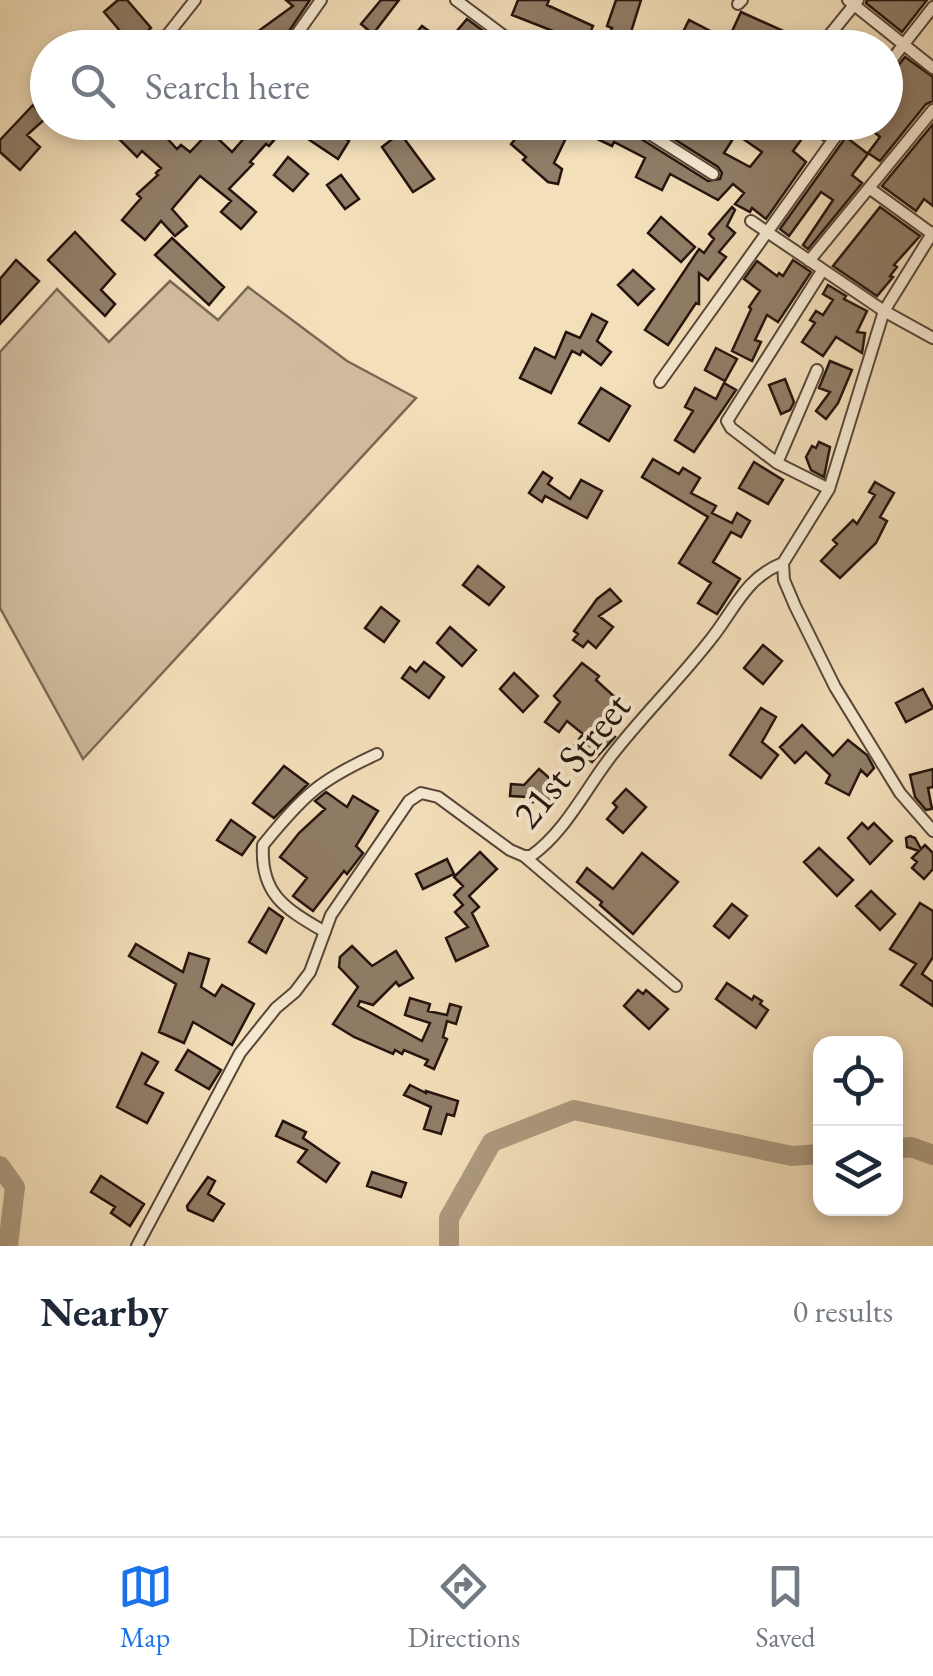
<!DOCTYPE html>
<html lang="en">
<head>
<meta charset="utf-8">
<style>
  body { margin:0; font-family:"EB Garamond",serif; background:#f2f2f3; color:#1f2937 }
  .controls { position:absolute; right:30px; bottom:30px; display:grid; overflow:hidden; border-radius:20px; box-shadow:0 5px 15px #0003 }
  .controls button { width:90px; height:90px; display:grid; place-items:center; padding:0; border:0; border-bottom:2px solid #e0e1e3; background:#fff; color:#1f2937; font:50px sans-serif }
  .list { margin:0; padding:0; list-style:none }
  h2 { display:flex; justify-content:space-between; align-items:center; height:130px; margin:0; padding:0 40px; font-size:42px }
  h2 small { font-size:32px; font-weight:400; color:#747a83 }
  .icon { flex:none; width:55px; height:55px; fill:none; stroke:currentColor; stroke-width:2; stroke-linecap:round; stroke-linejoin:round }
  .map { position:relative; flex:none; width:933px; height:1246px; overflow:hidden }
  .search { position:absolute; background:#fff; box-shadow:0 5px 15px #0003; left:30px; right:30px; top:30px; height:110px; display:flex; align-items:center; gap:25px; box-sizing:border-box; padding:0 35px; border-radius:55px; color:#747a83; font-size:38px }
  .sheet { height:290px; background:#fff }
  nav { display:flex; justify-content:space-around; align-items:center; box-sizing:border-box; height:140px; border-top:2px solid #e0e1e3; background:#fff; font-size:28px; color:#747a83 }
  nav a { display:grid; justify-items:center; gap:5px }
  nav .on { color:#1a73e8 }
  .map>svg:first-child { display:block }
</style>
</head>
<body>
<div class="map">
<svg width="933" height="1246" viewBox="0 0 933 1246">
  <rect width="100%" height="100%" fill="#f3dfba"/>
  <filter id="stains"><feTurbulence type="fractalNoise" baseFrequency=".002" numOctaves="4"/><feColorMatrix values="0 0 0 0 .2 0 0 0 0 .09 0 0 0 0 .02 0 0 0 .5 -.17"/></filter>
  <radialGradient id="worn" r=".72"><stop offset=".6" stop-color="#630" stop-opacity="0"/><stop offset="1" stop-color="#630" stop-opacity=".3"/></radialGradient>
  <path fill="#d0bc9d" stroke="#7a6855" stroke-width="2.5" d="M170,281L218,320L248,287L347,361L416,398L83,759L0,608V352L57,289L109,342Z"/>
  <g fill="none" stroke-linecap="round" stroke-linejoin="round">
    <path stroke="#ad9a7f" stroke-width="20" d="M896,1149L911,1147L933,1155
      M0,1166L15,1187L8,1246
      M449,1246V1218L492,1142L574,1110L792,1156L820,1154"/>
  </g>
  <path fill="#907d67" stroke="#25130d" stroke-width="2.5" fill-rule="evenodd" d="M118,0H127L151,28L132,45L104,12Z
    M286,0H310L279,46L276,47L272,41L264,48H235L293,6Z
    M381,0H399L373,34L361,24Z
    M518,0H549L547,5L593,26L586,42L577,38L574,48H547L553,31L512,15Z
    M616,0H641L626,48L605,44L612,28L607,26Z
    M867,0H927L902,32L866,3Z
    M741,12L788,33L784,36L811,44L810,48H771L742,35L737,45L742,48H675L689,20L728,40Z
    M467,19L482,30L471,48H465L451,38Z
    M422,26L453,48H399L407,33L412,38Z
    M905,57L933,77V101L926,104L880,161L868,153L880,137L862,122H886V76L892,73Z
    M33,105L45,119L27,135L40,147L20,170L0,152V140Z
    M102,122H152L177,149L181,145L190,152L210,131L232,152L258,122H322L349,141L338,159L287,125L269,146L266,144L250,162L253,164L229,189L256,212L241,229L221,212L231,201L200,176L172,209L187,226L175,236L161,221L145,240L122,220L141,198L137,194L158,175L156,173L161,168L142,151L137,157Z
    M530,122H568L561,136L566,138L554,163L562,169L558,184L548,182L523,160L526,157L511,144Z
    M664,122L756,123L774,135L783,122H835L823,140L809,129L793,151L806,162L766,219L752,208L750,212L735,204L744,193L733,184L718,200L670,174L662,190L636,177L645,158L614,142L612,146L597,139L604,123L625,134L627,130L708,181L720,179L722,173L718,167L660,130ZM736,134L762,152L750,167L724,153Z
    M933,124V206L924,199L916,211L882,186Z
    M400,133L434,179L413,192L382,147Z
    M846,137L868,154L852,175L862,183L808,249L803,245L833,200L821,192L789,236L780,229Z
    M288,157L308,174L293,191L274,175Z
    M341,175L359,199L345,209L327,185Z
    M732,207L735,210L727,226L735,233L719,252L726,257L708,280L699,273V304L696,303L668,345L645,330L699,249L704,253L714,239L709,234Z
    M880,207L920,236L894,265L897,267L890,276L893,277L877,296L833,266Z
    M661,217L695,247L681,262L648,233Z
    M75,232L115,274L101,290L115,304L105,316L48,260Z
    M172,238L224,287L209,305L155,255Z
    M16,260L39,281L0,324V279Z
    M793,260L811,272L794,298L778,322L767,315L755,340L761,342L752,361L732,351L751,309L749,307L760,291L744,279L757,261L777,276L779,273L783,276Z
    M633,270L654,289L638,305L618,285Z
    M828,285L846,296L844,299L867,311L857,332L865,333L862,353L836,337L823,356L802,342L815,323L810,320L816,311L823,315L833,300L823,294Z
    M592,314L607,322L597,341L611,352L601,365L582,351L580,355L572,351L551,393L520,378L535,348L555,358L566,332L580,338Z
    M716,348L737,359L725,381L705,370Z
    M830,361L852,370L838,403L826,419L816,411L830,392L819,388Z
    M785,379L794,402L790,410L781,414L769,385Z
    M724,383L736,390L694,452L675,440L693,411L685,407L695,388L716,399Z
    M601,388L630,406L609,441L579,423Z
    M819,442L830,447L824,477L811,470L806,457L812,446L816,448Z
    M653,459L679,474L683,468L700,478L691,493L716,506L712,513L732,523L737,513L750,521L741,537L731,532L713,562L740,579L717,614L698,603L711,583L679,563L708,517L642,477Z
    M754,462L783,480L768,504L739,488Z
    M543,472L552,478L548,484L570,499L581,480L602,491L587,518L545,496L542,502L529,493Z
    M875,482L894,493L880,517L887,521L876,543L840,578L821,561L837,544L833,540L853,520L857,524L875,495L869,492Z
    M478,566L504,587L489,605L463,585Z
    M610,589L621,601L599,616L613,627L596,648L588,641L583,647L573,640L578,634L574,631L597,599Z
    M381,607L399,621L384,642L365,628Z
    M450,627L476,650L462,666L437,643Z
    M763,645L782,661L763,684L744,668Z
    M424,662L444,677L429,698L402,678L410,667L416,672Z
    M582,663L599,676L596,680L627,708L607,731L615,737L592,762L573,747L583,734L567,721L559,732L545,722L560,702L554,696Z
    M514,673L538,696L523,712L500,689Z
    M923,689L933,708L906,722L896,703Z
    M761,708L776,717L762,742L778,755L761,778L730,755Z
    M802,725L833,756L848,740L867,755L874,768L867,776L861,770L849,795L826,783L830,775L806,752L795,763L780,747Z
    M284,766L308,784L274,818L253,803Z
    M539,769L561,788L547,803L539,796L533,802L528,797L510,796L511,784L524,785Z
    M933,769V787L928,788L932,809L926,810L915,797L910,775Z
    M626,789L646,807L623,833L607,819L617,807L613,803Z
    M326,792L347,807L353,796L378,811L356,846L363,853L347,874L344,871L313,911L293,896L307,878L280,857L299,833L325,809L315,801Z
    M231,820L255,837L242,855L217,840Z
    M862,823L868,829L874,823L892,841L870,864L848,838Z
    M910,836L915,838L921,849L925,845L933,853V869L924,879L912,868L917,862L912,858L919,851L907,847L906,838Z
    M819,848L853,880L837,896L804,862Z
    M480,852L497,869L469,896L479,907L472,913L488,946L456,961L446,938L468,927L455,912L463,905L454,895L463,886L454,877Z
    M642,853L678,882L633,934L600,905L602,902L577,882L587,868L613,889Z
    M447,859L454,874L423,889L416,874Z
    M871,891L895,914L880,930L856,906Z
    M920,903L933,911V957L922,974L933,982V1006L901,985L916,964L890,949Z
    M732,904L747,916L729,938L714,926Z
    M269,908L283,918L266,953L249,942Z
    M136,944L183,972L189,953L209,959L201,987L215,996L222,985L254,1004L232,1045L193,1022L184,1043L159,1032L176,984L129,956Z
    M352,946L372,966L396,951L413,978L399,986L396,982L373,1005L360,1001L358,1006L422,1041L430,1023L405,1015L410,998L430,1004L428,1011L447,1015L450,1004L461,1007L456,1024L447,1021L443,1037L447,1039L434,1069L425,1065L428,1060L404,1050L402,1054L395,1050L393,1054L354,1037L333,1024L358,987L339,967L340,957Z
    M727,983L752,1000L754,996L762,1001L760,1004L768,1010L756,1028L716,999Z
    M638,990L643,994L646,990L668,1009L649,1029L624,1006Z
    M188,1050L221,1070L209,1089L176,1070Z
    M142,1053L158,1062L145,1084L163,1093L147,1123L117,1107Z
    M410,1085L426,1093V1091L458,1101L454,1116L447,1114L441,1134L424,1129L431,1107L404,1095Z
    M283,1121L306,1132L303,1138L339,1163L326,1182L298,1162L307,1150L276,1136Z
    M372,1172L406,1183L401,1197L367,1186Z
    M101,1176L144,1204L130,1226L111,1213L115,1207L91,1192Z
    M208,1177L215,1181L208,1194L224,1204L213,1221L188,1210L187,1206Z"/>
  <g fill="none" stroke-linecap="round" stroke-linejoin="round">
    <g stroke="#584638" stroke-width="14">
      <path id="street" d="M456,0L520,48
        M848,0L933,68
        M738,4L742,0
        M157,48L195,0
        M287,48L321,0
        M819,48L858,0
        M886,67L933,7
        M631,122L713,174
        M869,188L931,233
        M751,221L884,311L933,338
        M933,232L884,311L829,489L783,563L784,580L795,606L835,687L900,793L933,831
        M809,261L933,110
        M822,271L727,421L731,428L777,463L829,489
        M660,382L846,122
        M777,463L817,370
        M524,856L676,986
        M325,932C286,909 260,895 263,845C304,795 318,781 377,754
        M137,1246L240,1053L276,1008L295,992L310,972L331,915L409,801L421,793L438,797L510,850L524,856H531C566,831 586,788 612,755C643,715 680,679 711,639C735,609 745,578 783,563"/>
    </g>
    <use href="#street" stroke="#f7ead2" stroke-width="10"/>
  </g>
  <g text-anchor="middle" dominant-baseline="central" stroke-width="8" stroke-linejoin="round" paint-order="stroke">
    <g font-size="40" fill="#25130d" stroke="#f7ead2">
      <text transform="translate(571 760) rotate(-51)">21st Street</text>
    </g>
  </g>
  <rect width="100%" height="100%" filter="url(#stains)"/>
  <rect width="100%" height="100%" fill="url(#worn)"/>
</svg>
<div class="controls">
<button><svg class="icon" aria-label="locate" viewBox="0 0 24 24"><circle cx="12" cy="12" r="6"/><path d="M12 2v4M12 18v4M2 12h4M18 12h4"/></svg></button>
<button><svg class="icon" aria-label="layers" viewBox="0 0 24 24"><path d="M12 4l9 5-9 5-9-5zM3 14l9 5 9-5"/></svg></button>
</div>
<div class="search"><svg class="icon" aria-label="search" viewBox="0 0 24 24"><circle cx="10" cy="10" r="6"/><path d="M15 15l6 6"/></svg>Search here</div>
</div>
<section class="sheet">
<h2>Nearby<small>0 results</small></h2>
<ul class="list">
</ul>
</section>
<nav>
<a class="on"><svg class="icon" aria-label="map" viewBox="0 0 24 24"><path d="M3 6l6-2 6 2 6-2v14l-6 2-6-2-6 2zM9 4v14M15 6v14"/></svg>Map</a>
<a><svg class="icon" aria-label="directions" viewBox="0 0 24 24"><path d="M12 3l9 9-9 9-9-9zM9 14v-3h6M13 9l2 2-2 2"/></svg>Directions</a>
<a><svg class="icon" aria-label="saved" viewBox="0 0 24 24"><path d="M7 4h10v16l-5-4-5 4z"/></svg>Saved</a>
</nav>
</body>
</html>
